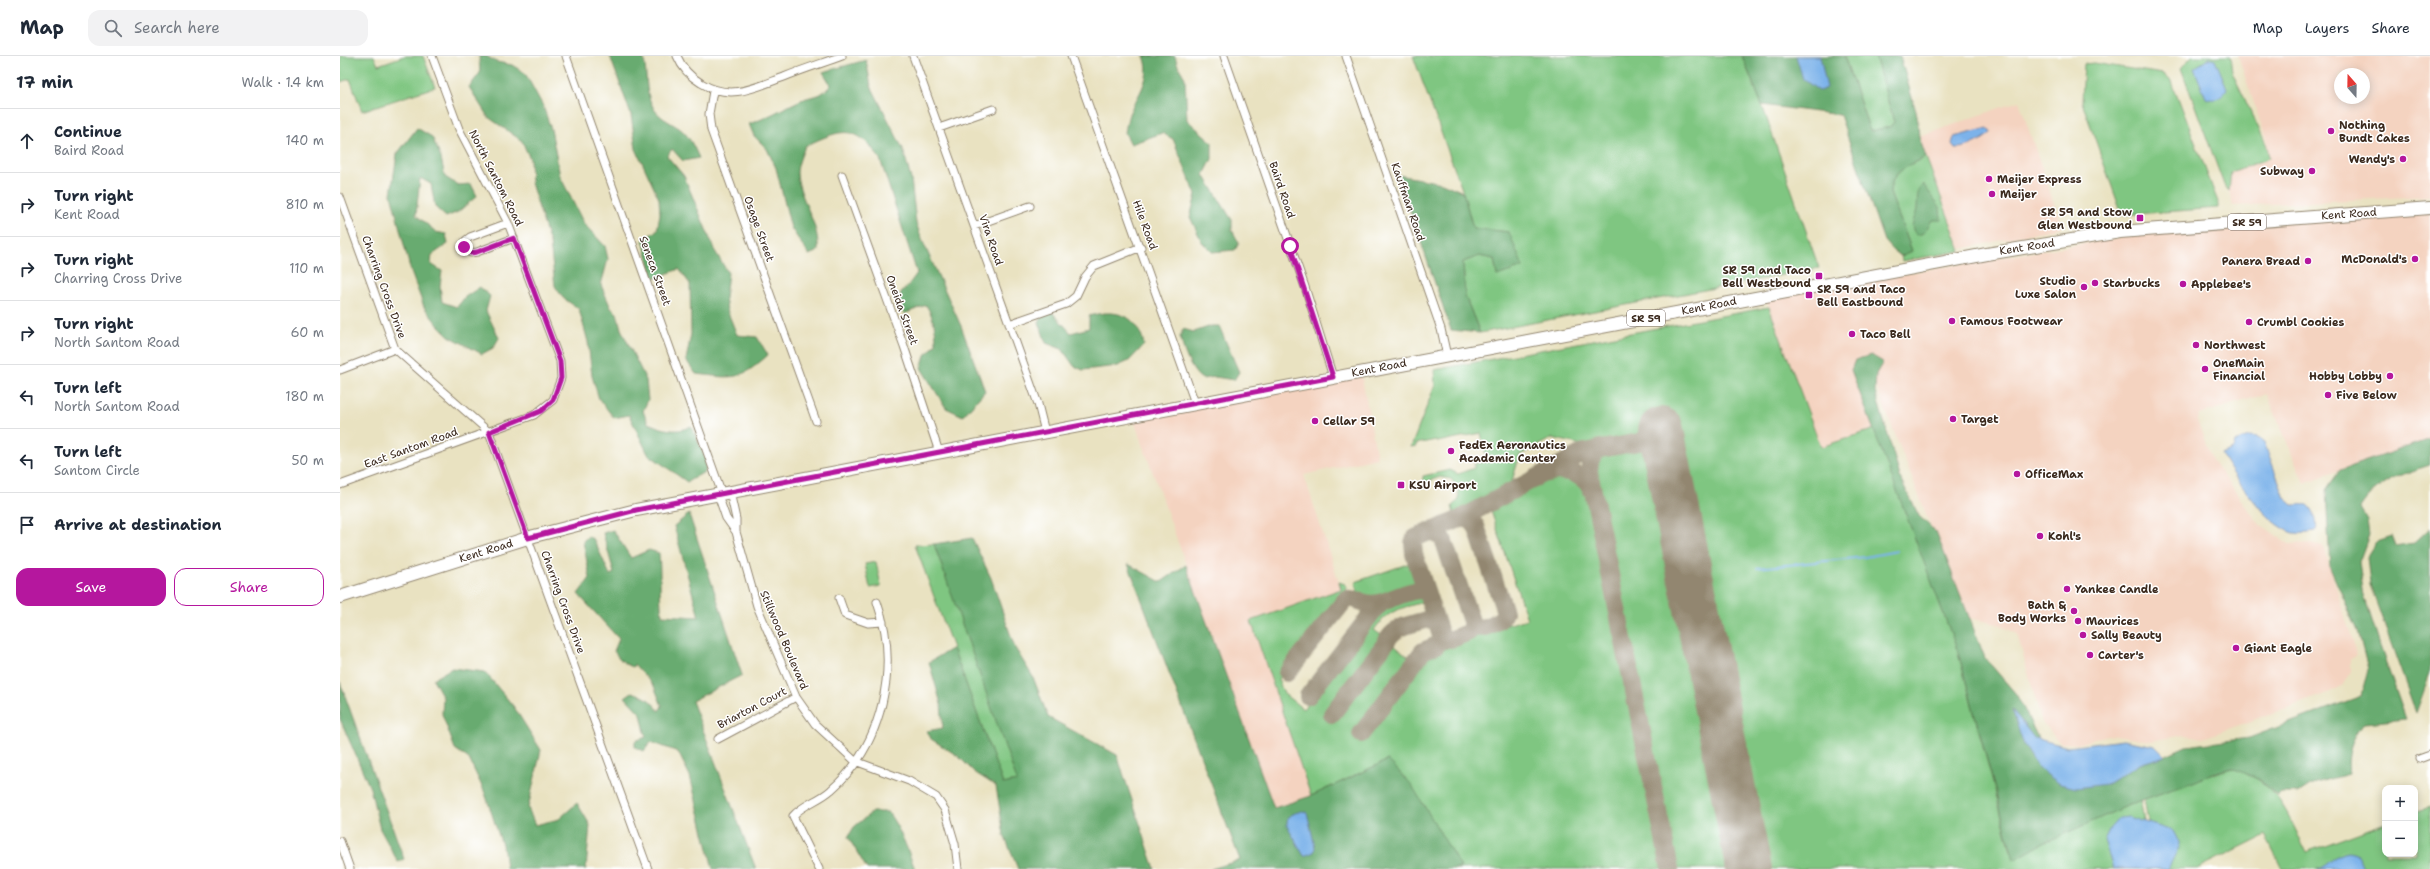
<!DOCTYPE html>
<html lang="en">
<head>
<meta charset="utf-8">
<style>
  body { margin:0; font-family:"Shantell Sans",sans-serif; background:#f2f2f3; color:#1f2937 }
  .controls { position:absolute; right:12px; bottom:12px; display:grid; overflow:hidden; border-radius:8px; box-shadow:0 2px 10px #0003 }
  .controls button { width:36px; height:36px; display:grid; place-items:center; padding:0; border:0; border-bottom:1px solid #e0e1e3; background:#fff; color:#1f2937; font:20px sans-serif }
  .compass { position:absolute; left:1994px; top:12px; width:36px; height:36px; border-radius:50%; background:#fff; box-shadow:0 2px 10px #0003; rotate:340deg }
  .stop { position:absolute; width:12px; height:12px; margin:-9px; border:3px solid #b5179e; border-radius:50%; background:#fff }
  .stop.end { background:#b5179e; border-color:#fff; box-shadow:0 1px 4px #0008 }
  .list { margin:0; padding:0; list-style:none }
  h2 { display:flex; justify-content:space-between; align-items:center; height:52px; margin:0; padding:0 16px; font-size:17px }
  h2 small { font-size:13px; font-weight:400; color:#747a83 }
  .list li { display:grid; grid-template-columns:26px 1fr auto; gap:12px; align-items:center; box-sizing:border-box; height:64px; padding:0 16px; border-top:1px solid #e0e1e3 }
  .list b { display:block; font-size:15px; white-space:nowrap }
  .list p { margin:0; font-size:13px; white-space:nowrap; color:#747a83 }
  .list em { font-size:13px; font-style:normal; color:#747a83 }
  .actions { display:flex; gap:8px; padding:12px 16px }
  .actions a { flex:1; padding:9px 0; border:1px solid #b5179e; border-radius:12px; text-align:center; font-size:14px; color:#b5179e }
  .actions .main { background:#b5179e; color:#fff }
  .icon { flex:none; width:22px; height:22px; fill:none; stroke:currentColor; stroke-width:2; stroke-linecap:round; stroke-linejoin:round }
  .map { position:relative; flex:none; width:2090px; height:813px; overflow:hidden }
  header { display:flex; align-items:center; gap:24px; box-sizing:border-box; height:56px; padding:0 20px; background:#fff; border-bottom:1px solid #e0e1e3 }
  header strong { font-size:19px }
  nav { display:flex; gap:22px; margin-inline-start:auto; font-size:14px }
  .search { width:280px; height:36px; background:#f2f2f3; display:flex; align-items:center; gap:10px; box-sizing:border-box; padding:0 14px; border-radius:12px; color:#747a83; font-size:15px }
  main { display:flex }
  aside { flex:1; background:#fff }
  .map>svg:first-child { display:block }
</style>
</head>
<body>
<header>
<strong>Map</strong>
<div class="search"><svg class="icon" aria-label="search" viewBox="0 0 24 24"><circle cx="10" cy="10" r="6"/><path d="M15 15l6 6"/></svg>Search here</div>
<nav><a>Map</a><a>Layers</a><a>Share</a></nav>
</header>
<main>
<aside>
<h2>17 min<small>Walk · 1.4 km</small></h2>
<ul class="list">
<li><svg class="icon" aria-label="ahead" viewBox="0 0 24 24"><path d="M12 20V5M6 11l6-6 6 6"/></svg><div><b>Continue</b><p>Baird Road</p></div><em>140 m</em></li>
<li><svg class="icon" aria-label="right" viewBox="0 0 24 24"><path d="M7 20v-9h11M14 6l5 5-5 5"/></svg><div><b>Turn right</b><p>Kent Road</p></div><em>810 m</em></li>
<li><svg class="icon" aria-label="right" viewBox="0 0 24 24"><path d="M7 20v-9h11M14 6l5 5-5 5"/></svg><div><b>Turn right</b><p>Charring Cross Drive</p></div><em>110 m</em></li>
<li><svg class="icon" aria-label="right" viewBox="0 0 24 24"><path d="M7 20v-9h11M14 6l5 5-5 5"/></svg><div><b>Turn right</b><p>North Santom Road</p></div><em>60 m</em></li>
<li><svg class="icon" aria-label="left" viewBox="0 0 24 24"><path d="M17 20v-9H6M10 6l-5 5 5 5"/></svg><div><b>Turn left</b><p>North Santom Road</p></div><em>180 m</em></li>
<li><svg class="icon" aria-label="left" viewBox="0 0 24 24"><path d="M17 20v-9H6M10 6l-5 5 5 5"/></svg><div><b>Turn left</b><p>Santom Circle</p></div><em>50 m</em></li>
<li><svg class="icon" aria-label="arrive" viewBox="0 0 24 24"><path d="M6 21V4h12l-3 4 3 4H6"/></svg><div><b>Arrive at destination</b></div></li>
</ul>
<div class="actions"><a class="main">Save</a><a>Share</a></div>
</aside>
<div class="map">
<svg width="2090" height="813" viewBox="0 0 2090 813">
  <rect width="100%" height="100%" fill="#fff"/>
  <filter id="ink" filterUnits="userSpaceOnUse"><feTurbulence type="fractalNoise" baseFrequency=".025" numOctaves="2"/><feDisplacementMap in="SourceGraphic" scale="8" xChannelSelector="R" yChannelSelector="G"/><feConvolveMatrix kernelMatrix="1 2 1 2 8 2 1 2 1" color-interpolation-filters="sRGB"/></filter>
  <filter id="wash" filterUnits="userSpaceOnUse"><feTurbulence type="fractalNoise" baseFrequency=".012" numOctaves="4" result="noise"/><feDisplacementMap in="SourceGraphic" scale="16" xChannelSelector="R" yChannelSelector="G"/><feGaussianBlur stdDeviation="0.9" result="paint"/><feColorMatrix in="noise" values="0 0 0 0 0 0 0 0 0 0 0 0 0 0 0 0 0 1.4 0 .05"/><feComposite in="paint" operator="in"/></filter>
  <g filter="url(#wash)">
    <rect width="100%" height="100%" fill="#e9e2c1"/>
    <path fill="#f4d3c0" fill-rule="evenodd" d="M1898,0H2090V140L1893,150L1889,135L1891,116L1929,102L1927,86ZM2000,18H2024V42H2000Z
      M1679,45L1722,171L1621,193L1579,81Z
      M2090,154V383L1964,427L1927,338L1859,358L1857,364L1872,404L1921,470L1949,488L1971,487L1983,490L2017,599L2011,603V615L2002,630L1991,636L1863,682L1845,679L1811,685L1768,679L1737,688L1720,687L1702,666L1677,578L1661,569L1630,562L1621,548L1526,304L1511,314L1535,373L1481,391L1425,241L1806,177Z
      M1021,316L1037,402L964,419L1001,533L911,566L971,740L934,752L792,359Z"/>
    <path fill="#7fc681" stroke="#5d7850" d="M0,0H34L38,9L64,0H83L95,31L22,55L10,23L0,26Z
      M1073,0H1402L1422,49L1479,212L1140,277L1125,240L1123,206L1139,200L1154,203L1157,220L1169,176L1133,172L1123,136Z
      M1504,0H1535L1554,66L1550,71L1530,75Z
      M1852,0H1890L1892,16L1927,90L1929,102L1891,116L1889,135L1884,129L1841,12Z
      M1754,7L1823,18L1832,26L1878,146V152L1782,159L1742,46L1744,8Z
      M1586,101L1621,195L1562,205L1561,200L1572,195L1550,137C1551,114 1568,111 1586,101Z
      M1429,251L1481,391L1535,373L1618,596L1671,795L1800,744L1813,813H1419L1330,372L1242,389L1212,382L1180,399L1171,428L1114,458L1112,450L1119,444L1118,432L1111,423L1100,421L1083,427V420L1110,414L1118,418L1134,412V408L1147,405L1141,377L1097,386L1096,384L1076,388V390L1071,391L1095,329L1094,314Z
      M1299,391C1308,391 1313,394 1316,403L1399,813H1336L1255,410L1262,399Z
      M1220,421C1233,422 1242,429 1248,441L1324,813H1114L1121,811L1048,704L971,740L911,565L1001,533L999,526L1005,528L1007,532L1003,538L938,623L944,638L963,653L1039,555L1048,550L1081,541L1083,546C1060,553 1049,553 1034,574L1045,582L989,657L994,660L1051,587L1073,604L1017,678L1023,682L1084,601L1153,573L1187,563L1151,455L1200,427Z
      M594,488L678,725L663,728L575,489Z
      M536,506L541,530L530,532L525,508Z
      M1070,507L1076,526L1074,530L1029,543L1018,536L1015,527L1018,525Z
      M1892,712C1938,725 1947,757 1966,796L2045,767V798H2075V756L2090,751V810L2086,813H1942L1925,779L1857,813H1816L1804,743C1833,733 1862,720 1892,712Z"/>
    <path fill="#67ab6f" stroke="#516a46" d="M139,0H146L157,6L172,9L185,17L203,50L211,73L220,120L244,168L265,190L268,203L261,229L271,252L277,257L281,273L306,324L308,344L303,355L308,367C323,373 336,378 351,370L365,401L366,415L347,426L308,398L289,359L274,362L259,343L252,320L248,286L239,253L223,242L215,230L210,187L191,127L190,103L182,85L148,61L129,31L140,17Z
      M270,0H303C308,17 304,35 313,51C318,61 330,66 339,72C349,79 354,91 359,102L343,105L332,93L327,100L344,120L375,195L388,217L385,242L387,254L397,279L417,281L428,299C398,326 394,322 356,318L346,304L351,278L350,228L339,213L313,223L303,184L317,174L320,158L319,143L296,93L291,59Z
      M804,0H835L838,10L845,22L847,64L872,86V103L864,119L892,164V174L899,187L895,194L872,196L862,186L850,161L856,139L833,83L822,77L791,88L785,77C786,71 787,64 789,58C798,38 813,22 804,0Z
      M1402,0H1504L1530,75L1550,71L1554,66L1535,0H1560L1577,59L1579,81L1586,101C1568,111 1551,114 1550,137L1572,195L1561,200L1553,195L1544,185L1500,59L1422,49Z
      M526,4L531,30L563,93L571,123L576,167L583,186L621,270L645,335L623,360L606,352L581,312L585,300L596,288C596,273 594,262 586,249L564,258L559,247L561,236L567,231L577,217L540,103C515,66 500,74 465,90C462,98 457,109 457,117C459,144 480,167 478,195L469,199L451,172L436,112L427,93L414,80L409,68C427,62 443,52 461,44C476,38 478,43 491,29L483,16Z
      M77,72L92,81L101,102L105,121L118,129L131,128L137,140L118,156L106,161L95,151L91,128L80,122L76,159L96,176L106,178L108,188L92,199L91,208L102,215L100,230L102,246L117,251L125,241L140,231L150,240L146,255L159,282L153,292L142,298L109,280L97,268L84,251L71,216L51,138L57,98Z
      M1058,119L1102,127L1123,136L1133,172L1169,176L1183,211L1157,220L1154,203L1139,200L1123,206L1125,240L1140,277L1111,274Z
      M1583,128L1600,151L1601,164H1592L1584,177L1577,179C1567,170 1576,163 1577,152C1578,142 1576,136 1583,128Z
      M712,256L731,277L749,272V260C776,252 799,259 804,289L789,305L778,310L743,314L734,310L722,293L706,287L699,266L702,260Z
      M871,270H879L899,316L894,324L875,321L862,323C850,315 844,295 840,281L843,273L854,276Z
      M1531,299L1543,306L1536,318L1535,335L1561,424L1579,460L1596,476L1645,602L1676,638L1685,655L1697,680L1698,712L1767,728L1799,708L1824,700L1846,690L1909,682L2021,640L2028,613L2018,575L1990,512L1986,434L2000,414L2090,383V409C2063,418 2036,426 2020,452L2027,464L2029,479L2019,506L2024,539L2040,590L2066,663L2024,667C2012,684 2006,698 2009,718L1972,728L1958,737H1941L1938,740L1920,724L1892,712L1872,717L1856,725L1796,746L1704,787L1674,804L1618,596L1511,314L1515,304Z
      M349,458L402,619L352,645L416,813H373L350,720L338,696L311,686L304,695L295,691V685L306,681L301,658L285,641L292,636C305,640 311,644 319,655L322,650L314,630L294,608L293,611C284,608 279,603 274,595L279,583L238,538L250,522L243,485L248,480L254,484L270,519L274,517L263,477L273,474L291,502L309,494L319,497C321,518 319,538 322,559L359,561L334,470Z
      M2090,472V618L2076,657L2030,529L2027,501L2037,485L2052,480L2056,490L2074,487Z
      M632,482L651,522L675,592L693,621L708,661L777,699L815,813H678L664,779L656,730L634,716L618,700L591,683L587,675L603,672L601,648L589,606L613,592L663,728L677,725L594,488Z
      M788,508L821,526L846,509L934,752L971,740L1048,704L1071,728L1121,811L1114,813H871L900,804Z
      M112,612L145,616L174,651L201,694L188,752L195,769L219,763L237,747L250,769L246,813H166L164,795L145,737L129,703L115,693L102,658L103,641L93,623Z
      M0,626L64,803L58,806L40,773L30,732L0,663Z
      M532,756H548C562,776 566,790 575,813H527L508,781L514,771Z"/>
    <path fill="#7bb2ea" stroke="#5b6e84" d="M1456,0H1480L1487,32L1479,35L1463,23Z
      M1870,2L1875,3L1887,32C1884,41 1875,46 1866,42L1854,12Z
      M1648,72L1651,77C1642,85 1626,93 1615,92L1612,88L1614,81Z
      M1909,381L1918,382L1924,386L1945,442L1953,449C1957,449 1965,448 1968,449C1975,453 1978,469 1976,476C1969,477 1961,478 1954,477C1928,470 1894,421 1881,398L1893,393L1895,386Z
      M1672,653L1694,682L1728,691L1783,684L1815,690L1825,700L1799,708L1767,728L1736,732L1720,728L1698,712L1684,689Z
      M962,755L967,756L975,791L974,796L964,800L947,770C946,760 953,757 962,755Z
      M1789,761L1833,775L1839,786V791L1828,813H1773L1764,784L1770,772L1779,762Z
      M2009,796L2016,798L2024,813H1978C1990,808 1995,798 2009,796Z"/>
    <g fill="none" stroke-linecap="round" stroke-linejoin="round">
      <path stroke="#7bb2ea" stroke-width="2" d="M1417,512L1525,501L1557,495"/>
      <path stroke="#928670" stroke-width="18" d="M1260,392L1251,402L1249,415L1330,813
        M1208,417C1226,412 1245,418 1253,436
        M1120,463H1129L1136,470L1165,556C1163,566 1143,574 1134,571L1132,568
        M1088,475L1096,477L1103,483L1132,568L1129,576L1110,584L1104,583L1102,579
        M947,617L1006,543C1017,540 1023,552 1042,546C1053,543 1078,529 1087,537
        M968,640L1035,553L1043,546
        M992,658L1045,588C1054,569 1071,569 1089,563L1093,555
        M1021,678L1083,595L1097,589L1102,583L1074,498L1073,487L1075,482L1120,463L1244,396L1305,385L1316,391L1328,410"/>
      <path stroke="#928670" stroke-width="46" d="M1321,374L1409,813"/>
    </g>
  </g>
  <g filter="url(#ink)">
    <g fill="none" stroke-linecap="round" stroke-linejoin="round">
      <g stroke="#928670" stroke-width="9">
        <path id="street" d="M226,0L382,438
          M337,0C342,12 349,20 361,27C390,45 414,32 444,21C463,13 483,7 502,0
          M573,0L698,348L705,376
          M731,0L855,347
          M884,0L965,231L993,321
          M1006,0L1101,273L1107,300
          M373,35L369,58L371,74L476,365
          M599,72L653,53
          M502,119L564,290L599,396
          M0,141L55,293L149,376L308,813
          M168,167L130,181L126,184L124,191L131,197L137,196L174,182
          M634,170L690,150
          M669,268L726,248L736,240L745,221L754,210L801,191
          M0,314L55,293
          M0,429L194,359L213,344L221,322L220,305L168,167L119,73L92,0
          M390,436L396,463V476L417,550L456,641L475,668L515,705L569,725L596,741L605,754L615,788L618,813
          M378,439L386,462L396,476
          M499,542L505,559L528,567L543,566
          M378,683L456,641
          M2079,703L2090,699
          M0,785L10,813
          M479,813L453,760C463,748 479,745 491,734C543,689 560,610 537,546"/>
      </g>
      <g stroke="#928670" stroke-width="14">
        <path id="primary" d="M0,541L194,480L296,454L1647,198L1780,176L2090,152"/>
      </g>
      <use href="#street" stroke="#fff" stroke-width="7"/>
      <use href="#primary" stroke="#fff" stroke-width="12"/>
    </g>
  </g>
  <g fill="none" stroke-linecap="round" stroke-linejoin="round" filter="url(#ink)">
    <path stroke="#b5179e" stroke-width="5" d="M124,191L131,197L137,196L174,182L220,305L221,322L213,344L201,355L149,376L188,482L296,454L993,321L950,190"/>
  </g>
  <g fill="#b5179e" stroke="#fff" stroke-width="1.5">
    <circle cx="1991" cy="75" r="4"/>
    <circle cx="2063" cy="103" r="4"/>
    <circle cx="1972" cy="115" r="4"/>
    <circle cx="1649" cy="123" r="4"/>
    <circle cx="1652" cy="138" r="4"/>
    <rect x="1796" y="158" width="8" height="8" rx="2"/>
    <circle cx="2075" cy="203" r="4"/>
    <circle cx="1968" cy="205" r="4"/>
    <rect x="1475" y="216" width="8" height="8" rx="2"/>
    <circle cx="1755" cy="227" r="4"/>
    <circle cx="1843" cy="228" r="4"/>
    <circle cx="1744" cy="231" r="4"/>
    <rect x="1465" y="235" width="8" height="8" rx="2"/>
    <circle cx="1612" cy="265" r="4"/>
    <circle cx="1909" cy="266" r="4"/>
    <circle cx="1512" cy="278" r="4"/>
    <circle cx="1856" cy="289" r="4"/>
    <circle cx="1865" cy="313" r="4"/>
    <circle cx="2050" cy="320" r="4"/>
    <circle cx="1988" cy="339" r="4"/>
    <circle cx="1613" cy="363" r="4"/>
    <circle cx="975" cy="365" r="4"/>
    <circle cx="1111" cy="395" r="4"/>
    <circle cx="1677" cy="418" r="4"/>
    <rect x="1057" y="425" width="8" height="8" rx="2"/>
    <circle cx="1700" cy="480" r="4"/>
    <circle cx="1727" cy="533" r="4"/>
    <circle cx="1734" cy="555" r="4"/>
    <circle cx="1738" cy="565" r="4"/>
    <circle cx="1743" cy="579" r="4"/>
    <circle cx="1896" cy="592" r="4"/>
    <circle cx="1750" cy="599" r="4"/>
  </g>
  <g text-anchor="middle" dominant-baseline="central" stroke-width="3" stroke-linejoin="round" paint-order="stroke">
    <g fill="#fff" stroke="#766a62" stroke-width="1">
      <rect x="1888" y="158" width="38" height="16" rx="3"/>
      <rect x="1287" y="254" width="38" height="16" rx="3"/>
    </g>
    <g font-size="10" font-weight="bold" fill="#3b2a1e">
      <text x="1907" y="166">SR 59</text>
      <text x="1306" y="262">SR 59</text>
    </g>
    <g font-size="11" font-weight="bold" fill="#3b2a1e" stroke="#fff" text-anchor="start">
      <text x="1999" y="69">Nothing<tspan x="1999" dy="13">Bundt Cakes</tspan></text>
      <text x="2055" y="103" text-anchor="end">Wendy's</text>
      <text x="1964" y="115" text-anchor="end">Subway</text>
      <text x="1657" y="123">Meijer Express</text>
      <text x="1660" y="138">Meijer</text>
      <text x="1792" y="156" text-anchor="end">SR 59 and Stow<tspan x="1792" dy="13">Glen Westbound</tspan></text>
      <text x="2067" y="203" text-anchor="end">McDonald's</text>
      <text x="1960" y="205" text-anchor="end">Panera Bread</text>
      <text x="1471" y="214" text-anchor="end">SR 59 and Taco<tspan x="1471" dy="13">Bell Westbound</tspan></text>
      <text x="1736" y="225" text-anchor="end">Studio<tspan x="1736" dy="13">Luxe Salon</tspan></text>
      <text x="1763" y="227">Starbucks</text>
      <text x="1851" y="228">Applebee's</text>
      <text x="1477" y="233">SR 59 and Taco<tspan x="1477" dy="13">Bell Eastbound</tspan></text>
      <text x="1620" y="265">Famous Footwear</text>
      <text x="1917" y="266">Crumbl Cookies</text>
      <text x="1520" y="278">Taco Bell</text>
      <text x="1864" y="289">Northwest</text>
      <text x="1873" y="307">OneMain<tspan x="1873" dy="13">Financial</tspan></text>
      <text x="2042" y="320" text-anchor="end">Hobby Lobby</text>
      <text x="1996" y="339">Five Below</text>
      <text x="1621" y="363">Target</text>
      <text x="983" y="365">Cellar 59</text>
      <text x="1119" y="389">FedEx Aeronautics<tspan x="1119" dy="13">Academic Center</tspan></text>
      <text x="1685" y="418">OfficeMax</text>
      <text x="1069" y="429">KSU Airport</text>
      <text x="1708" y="480">Kohl's</text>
      <text x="1735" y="533">Yankee Candle</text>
      <text x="1726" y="549" text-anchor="end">Bath &amp;<tspan x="1726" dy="13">Body Works</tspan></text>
      <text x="1746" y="565">Maurices</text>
      <text x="1751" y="579">Sally Beauty</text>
      <text x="1904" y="592">Giant Eagle</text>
      <text x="1758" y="599">Carter's</text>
    </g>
    <g font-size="11" fill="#3b2a1e" stroke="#fff">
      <text transform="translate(156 122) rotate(63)">North Santom Road</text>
      <text transform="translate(942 134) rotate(71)">Baird Road</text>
      <text transform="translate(1068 146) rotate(71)">Kauffman Road</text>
      <text transform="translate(2009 158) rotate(-4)">Kent Road</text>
      <text transform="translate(805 169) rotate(70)">Hile Road</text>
      <text transform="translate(419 173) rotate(70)">Osage Street</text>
      <text transform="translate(651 184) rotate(71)">Vira Road</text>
      <text transform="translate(1687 191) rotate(-9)">Kent Road</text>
      <text transform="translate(315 215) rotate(70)">Seneca Street</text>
      <text transform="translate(44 231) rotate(70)">Charring Cross Drive</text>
      <text transform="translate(1369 250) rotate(-11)">Kent Road</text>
      <text transform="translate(562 254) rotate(70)">Oneida Street</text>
      <text transform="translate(1039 312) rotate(-11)">Kent Road</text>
      <text transform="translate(71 392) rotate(-20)">East Santom Road</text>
      <text transform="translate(146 495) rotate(-17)">Kent Road</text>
      <text transform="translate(223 546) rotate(70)">Charring Cross Drive</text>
      <text transform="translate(444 584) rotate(67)">Stillwood Boulevard</text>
      <text transform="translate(412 652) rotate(-28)">Briarton Court</text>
    </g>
  </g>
</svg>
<div class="controls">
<button>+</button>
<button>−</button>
</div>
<svg class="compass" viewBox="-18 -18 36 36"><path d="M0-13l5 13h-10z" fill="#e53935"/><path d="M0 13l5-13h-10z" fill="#747a83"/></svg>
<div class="stop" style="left:950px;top:190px"></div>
<div class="stop end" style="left:124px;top:191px"></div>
</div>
</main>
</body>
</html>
